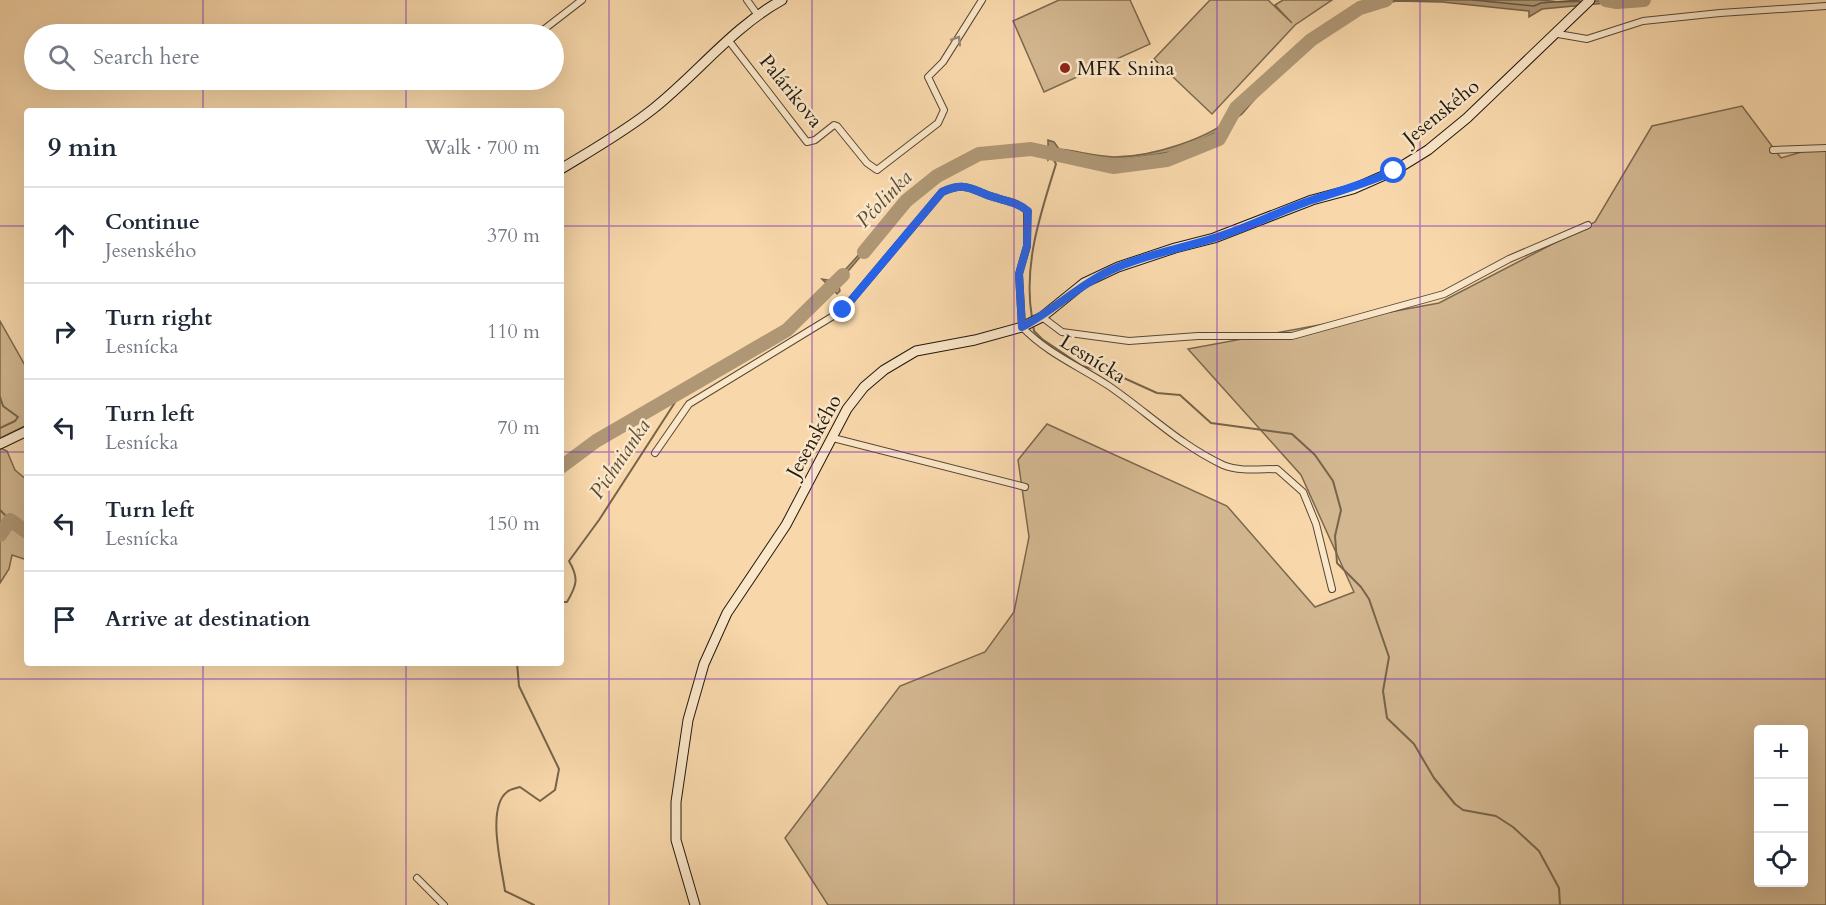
<!DOCTYPE html>
<html lang="en">
<head>
<meta charset="utf-8">
<style>
  body { margin:0; font-family:Cardo,serif; background:#f6f6f7; color:#1f2937 }
  .controls { position:absolute; right:18px; bottom:18px; display:grid; overflow:hidden; border-radius:6px; box-shadow:0 6px 24px #0002 }
  .controls button { width:54px; height:54px; display:grid; place-items:center; padding:0; border:0; border-bottom:2px solid #e0e1e3; background:#fff; color:#1f2937; font:30px sans-serif }
  .stop { position:absolute; width:18px; height:18px; margin:-14px; border:4px solid #2563eb; border-radius:50%; background:#fff }
  .stop.end { background:#2563eb; border-color:#fff; box-shadow:0 2px 6px #0008 }
  .list { margin:0; padding:0; list-style:none }
  h2 { display:flex; justify-content:space-between; align-items:center; height:78px; margin:0; padding:0 24px; font-size:26px }
  h2 small { font-size:20px; font-weight:400; color:#747a83 }
  .list li { display:grid; grid-template-columns:39px 1fr auto; gap:18px; align-items:center; box-sizing:border-box; height:96px; padding:0 24px; border-top:2px solid #e0e1e3 }
  .list b { display:block; font-size:22px; white-space:nowrap }
  .list p { margin:0; font-size:20px; white-space:nowrap; color:#747a83 }
  .list em { font-size:20px; font-style:normal; color:#747a83 }
  .icon { flex:none; width:33px; height:33px; fill:none; stroke:currentColor; stroke-width:2; stroke-linecap:round; stroke-linejoin:round }
  .map { position:relative; flex:none; width:1826px; height:905px; overflow:hidden }
  .search { position:absolute; background:#fff; box-shadow:0 6px 24px #0002; left:24px; top:24px; width:540px; height:66px; display:flex; align-items:center; gap:15px; box-sizing:border-box; padding:0 21px; border-radius:33px; color:#747a83; font-size:22px }
  .panel { position:absolute; background:#fff; box-shadow:0 6px 24px #0002; left:24px; top:108px; width:540px; height:558px; border-radius:6px }
  .map>svg:first-child { display:block }
</style>
</head>
<body>
<div class="map">
<svg width="1826" height="905" viewBox="0 0 1826 905">
  <rect width="100%" height="100%" fill="#f8d8ab"/>
  <filter id="stains"><feTurbulence type="fractalNoise" baseFrequency=".00333" numOctaves="4"/><feColorMatrix values="0 0 0 0 .2 0 0 0 0 .09 0 0 0 0 .02 0 0 0 .5 -.17"/></filter>
  <radialGradient id="worn" r=".72"><stop offset=".6" stop-color="#630" stop-opacity="0"/><stop offset="1" stop-color="#630" stop-opacity=".3"/></radialGradient>
  <path fill="#d3b790" stroke="#7a684e" stroke-width="1.5" fill-rule="evenodd" d="M1059,0H1130L1150,44L1044,92L1013,21Z
    M1210,0H1268L1292,23L1275,5L1283,0H1332L1295,25L1212,114L1154,59Z
    M1742,106L1781,158L1826,145V905H828L785,838L900,686L985,652L1014,612L1029,537L1018,460L1047,424L1227,506L1315,607L1354,592L1301,475L1188,349L1439,303L1595,222L1652,126ZM1758,730H1804V882H1758Z
    M0,321L27,369V425L0,438Z
    M0,448L7,451L15,470L27,480V560L12,555L9,569L0,583Z"/>
  <path fill="#af9775" stroke="#76644b" stroke-width="1.5" d="M1378,0H1541L1560,2L1638,0L1542,9L1529,17V11L1442,2L1396,1L1361,10L1333,23L1315,36L1294,54L1242,114L1215,133L1194,143L1170,152L1114,161L1057,152L1048,160V154C1029,153 1011,149 992,150C926,154 880,240 838,282L840,291L837,294L822,279L834,281C910,207 921,138 1048,147V140L1054,142L1059,149C1077,151 1096,156 1114,157C1151,157 1210,139 1238,113C1251,101 1262,85 1274,72C1302,38 1335,12 1378,0Z"/>
  <g fill="none" stroke-linecap="round" stroke-linejoin="round">
    <path stroke="#685841" stroke-width="1.5" d="M1473,0L1534,6L1541,3L1580,0"/>
    <path stroke="#76644b" stroke-width="2" d="M1032,318C1023,265 1040,215 1056,164L1051,155
      M1033,324L1034,331L1042,339L1082,366L1115,374L1157,393L1180,395L1211,423L1292,434L1315,455L1333,481L1341,510L1335,536L1337,563L1361,587L1369,599L1389,657L1383,691L1387,718L1414,744L1434,778L1455,804L1463,810L1496,816L1513,827L1539,851L1559,888L1560,905
      M0,397L3,406L18,417L15,421L0,428
      M0,510L10,520
      M561,602H567C577,585 579,578 569,561L599,520L683,390
      M517,663L519,686L559,769L555,790L540,801L520,787C517,788 510,789 507,792C486,808 502,868 505,891L534,905"/>
    <path stroke="#af9775" stroke-width="14" d="M1606,0L1617,2L1644,0
      M864,252L906,201L937,176L979,154L1031,149L1113,167L1167,160L1219,139L1236,108L1311,40L1360,8L1386,0
      M561,467L596,441L787,330L843,275
      M0,535L10,520L27,532"/>
    <g stroke="#564834" stroke-width="8">
      <path id="street" d="M747,0L757,14
        M538,34L582,0
        M1558,34L1587,39L1643,21L1720,13L1826,6
        M729,41L807,142L815,140L834,125L837,126L867,163L877,170L938,123L944,110L928,77L943,62L982,0
        M1773,150L1826,148
        M1042,317L1062,332L1129,341L1198,336H1292L1444,294L1509,259L1588,225
        M833,438L1025,487
        M655,453L689,404L843,310L942,192C969,180 973,192 997,198C1009,202 1018,202 1027,211V246L1019,274L1022,327C1048,354 1079,366 1109,386C1147,412 1180,445 1223,465C1240,472 1259,469 1277,469L1303,492L1316,524L1332,589
        M417,878L444,905"/>
    </g>
    <g stroke="#20180d" stroke-width="11">
      <path id="secondary" d="M561,169C592,150 624,132 653,109C697,74 733,27 782,0
        M0,444L27,431
        M695,905L676,840V802L688,720L704,664L727,613L786,525L847,409L864,387L884,370L916,351L975,340L1022,327L1042,317L1084,283L1118,267L1175,248L1214,238L1312,200L1353,189L1394,171L1428,150L1467,118L1590,0"/>
    </g>
    <use href="#street" stroke="#fae6c8" stroke-width="6"/>
    <use href="#secondary" stroke="#fae6c8" stroke-width="9"/>
  </g>
  <defs><path id="oneway-chevron" d="M-2-3.5L2.5 0L-2 3.5" fill="none" stroke-width="1.6" stroke-linecap="round" stroke-linejoin="round" transform="scale(1.5)"/></defs>
  <use stroke="#988974" href="#oneway-chevron" transform="translate(957 40) rotate(-58)"/>
  <g fill="none" stroke-linecap="round" stroke-linejoin="round">
    <path stroke="#2563eb" stroke-width="8" d="M843,310L942,192C969,180 973,192 997,198C1009,202 1018,203 1028,211L1027,246L1019,274L1022,327C1056,309 1082,282 1118,267C1149,254 1182,248 1214,238C1248,228 1279,211 1312,200C1340,191 1367,183 1394,171"/>
  </g>
  <path fill="none" stroke="#7b2cbf" stroke-width="1.5" stroke-opacity="0.55" d="M203,0V34M406,0V34M609,0V905M812,0V905M1014,0V905M1217,0V905M1420,0V905M1623,0V905M203,80V111M406,80V111M0,226H27M561,226H1826M0,452H27M561,452H1826M203,663V905M406,663V905M0,679H1826"/>
  <circle fill="#8f2418" stroke="#fae6c8" stroke-width="2" cx="1065" cy="68" r="6"/>
  <g text-anchor="middle" dominant-baseline="central" stroke-width="5" stroke-linejoin="round" paint-order="stroke">
    <g font-size="20" fill="#20180d" stroke="#fae6c8" text-anchor="start">
      <text x="1077" y="68">MFK Snina</text>
    </g>
    <g font-size="20" fill="#20180d" stroke="#fae6c8">
      <text transform="translate(791 91) rotate(51)">Palárikova</text>
      <text transform="translate(1441 112) rotate(-39)">Jesenského</text>
      <text transform="translate(1093 359) rotate(32)">Lesnícka</text>
      <text transform="translate(814 436) rotate(-61)">Jesenského</text>
    </g>
    <g font-size="21" font-style="italic" fill="#594b37" stroke="#fae6c8">
      <text transform="translate(884 199) rotate(-46)">Pčolinka</text>
      <text transform="translate(620 459) rotate(-56)">Pichnianka</text>
    </g>
  </g>
  <rect width="100%" height="100%" filter="url(#stains)"/>
  <rect width="100%" height="100%" fill="url(#worn)"/>
</svg>
<div class="controls">
<button>+</button>
<button>−</button>
<button><svg class="icon" aria-label="locate" viewBox="0 0 24 24"><circle cx="12" cy="12" r="6"/><path d="M12 2v4M12 18v4M2 12h4M18 12h4"/></svg></button>
</div>
<div class="stop" style="left:1394px;top:171px"></div>
<div class="stop end" style="left:843px;top:310px"></div>
<div class="search"><svg class="icon" aria-label="search" viewBox="0 0 24 24"><circle cx="10" cy="10" r="6"/><path d="M15 15l6 6"/></svg>Search here</div>
<section class="panel">
<h2>9 min<small>Walk · 700 m</small></h2>
<ul class="list">
<li><svg class="icon" aria-label="ahead" viewBox="0 0 24 24"><path d="M12 20V5M6 11l6-6 6 6"/></svg><div><b>Continue</b><p>Jesenského</p></div><em>370 m</em></li>
<li><svg class="icon" aria-label="right" viewBox="0 0 24 24"><path d="M7 20v-9h11M14 6l5 5-5 5"/></svg><div><b>Turn right</b><p>Lesnícka</p></div><em>110 m</em></li>
<li><svg class="icon" aria-label="left" viewBox="0 0 24 24"><path d="M17 20v-9H6M10 6l-5 5 5 5"/></svg><div><b>Turn left</b><p>Lesnícka</p></div><em>70 m</em></li>
<li><svg class="icon" aria-label="left" viewBox="0 0 24 24"><path d="M17 20v-9H6M10 6l-5 5 5 5"/></svg><div><b>Turn left</b><p>Lesnícka</p></div><em>150 m</em></li>
<li><svg class="icon" aria-label="arrive" viewBox="0 0 24 24"><path d="M6 21V4h12l-3 4 3 4H6"/></svg><div><b>Arrive at destination</b></div></li>
</ul>
</section>
</div>
</body>
</html>
